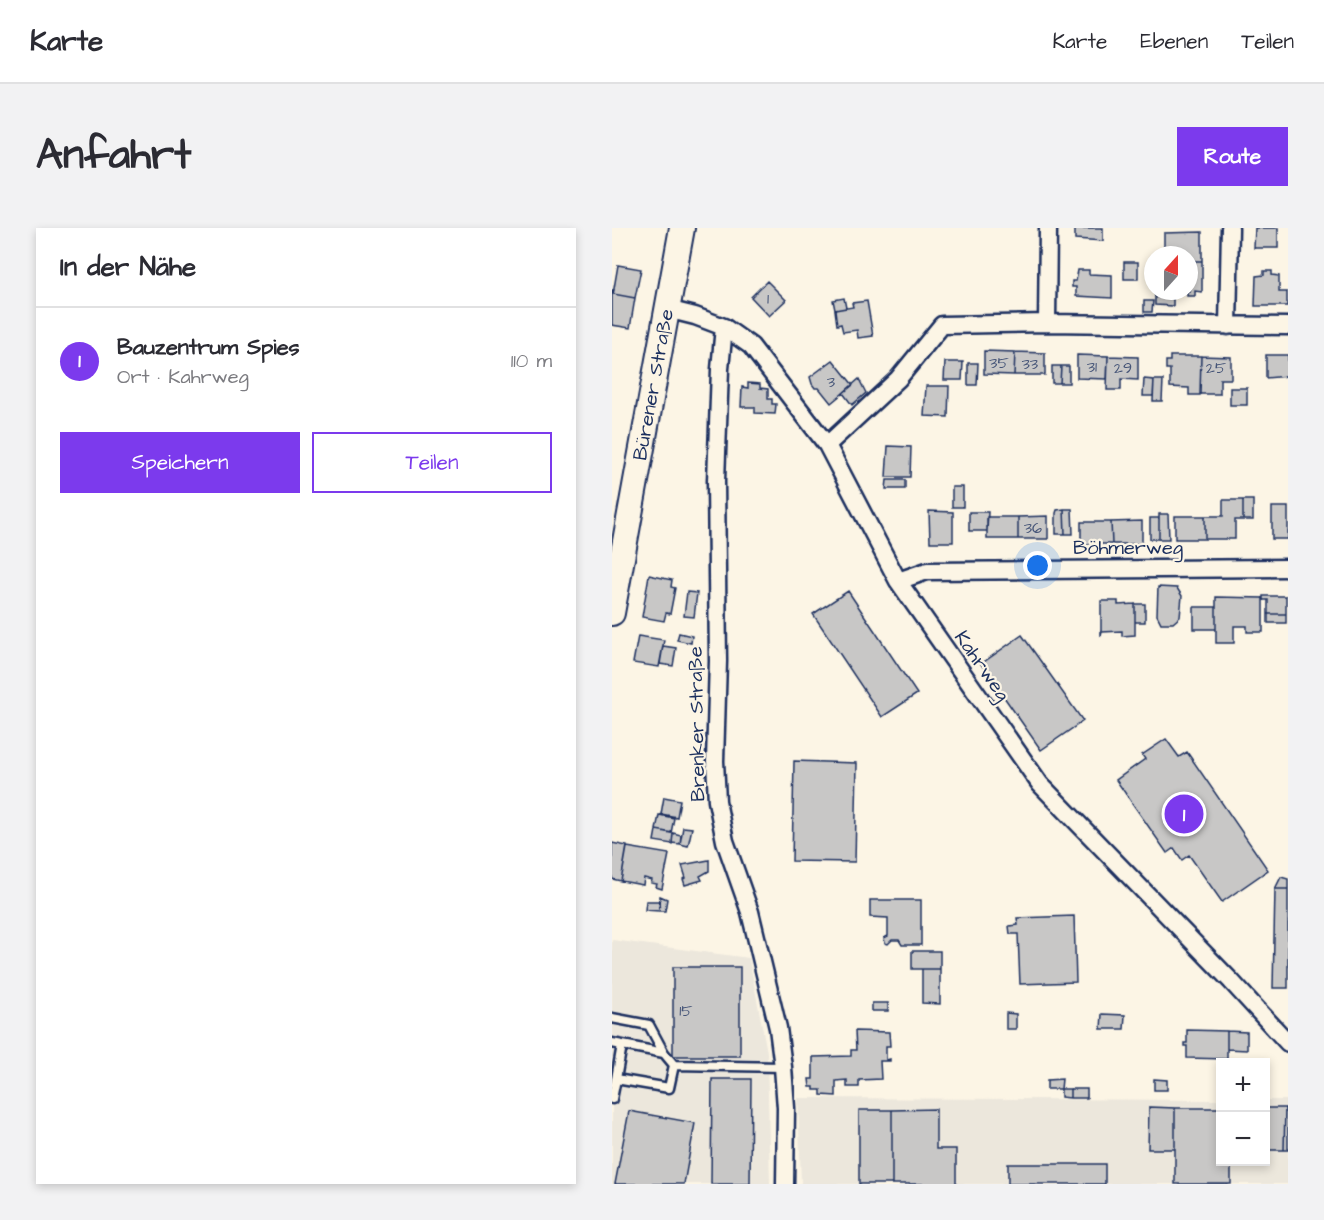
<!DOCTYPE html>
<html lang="de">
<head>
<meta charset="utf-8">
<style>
  body { margin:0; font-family:"Architects Daughter",sans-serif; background:#f2f2f3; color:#2b2b33 }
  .controls { position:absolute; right:18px; bottom:18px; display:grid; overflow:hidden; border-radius:0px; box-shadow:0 3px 9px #0003 }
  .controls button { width:54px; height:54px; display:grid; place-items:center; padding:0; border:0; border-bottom:2px solid #e1e1e2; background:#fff; color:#2b2b33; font:30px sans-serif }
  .compass { position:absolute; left:532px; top:18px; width:54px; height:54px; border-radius:50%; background:#fff; box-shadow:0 3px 9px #0003; rotate:21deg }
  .you { position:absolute; left:426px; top:338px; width:21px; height:21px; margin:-15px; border:4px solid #fff; border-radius:50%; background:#1a73e8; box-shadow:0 0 0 9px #1a73e833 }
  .badge { display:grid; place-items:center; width:39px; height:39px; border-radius:50%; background:#7c3aed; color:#fff; font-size:20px; font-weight:700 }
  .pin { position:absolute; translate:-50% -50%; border:3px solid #fff; box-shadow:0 2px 6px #0006 }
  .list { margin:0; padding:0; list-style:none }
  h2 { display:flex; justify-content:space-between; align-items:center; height:78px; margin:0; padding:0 24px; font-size:26px }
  h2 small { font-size:20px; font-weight:400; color:#7c7c81 }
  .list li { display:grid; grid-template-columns:39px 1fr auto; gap:18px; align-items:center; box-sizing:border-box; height:108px; padding:0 24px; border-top:2px solid #e1e1e2 }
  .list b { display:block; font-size:22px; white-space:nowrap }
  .list p { margin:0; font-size:20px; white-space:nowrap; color:#7c7c81 }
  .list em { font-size:20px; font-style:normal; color:#7c7c81 }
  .actions { display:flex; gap:12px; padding:18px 24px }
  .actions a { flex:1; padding:14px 0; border:2px solid #7c3aed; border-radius:0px; text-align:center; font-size:21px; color:#7c3aed }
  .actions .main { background:#7c3aed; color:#fff }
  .map { position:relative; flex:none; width:676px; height:956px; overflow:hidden; border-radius:0px }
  header { display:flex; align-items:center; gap:36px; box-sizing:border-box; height:84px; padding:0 30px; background:#fff; border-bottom:2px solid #e1e1e2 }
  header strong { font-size:28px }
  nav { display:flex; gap:33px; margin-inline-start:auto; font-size:21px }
  .intro { display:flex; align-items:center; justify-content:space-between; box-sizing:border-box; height:144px; padding:0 36px }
  h1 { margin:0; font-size:42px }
  .button { padding:15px 27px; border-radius:0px; background:#7c3aed; color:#fff; font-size:21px; font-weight:700 }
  main { display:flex; gap:36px; padding:0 36px }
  aside { flex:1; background:#fff; border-radius:0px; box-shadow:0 3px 9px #0003 }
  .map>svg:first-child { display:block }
</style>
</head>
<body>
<header>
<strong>Karte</strong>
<nav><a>Karte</a><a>Ebenen</a><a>Teilen</a></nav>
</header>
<div class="intro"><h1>Anfahrt</h1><a class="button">Route</a></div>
<main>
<aside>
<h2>In der Nähe<small></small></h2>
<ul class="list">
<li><span class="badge">1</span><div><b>Bauzentrum Spies</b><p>Ort · Kahrweg</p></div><em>110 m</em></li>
</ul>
<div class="actions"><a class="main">Speichern</a><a>Teilen</a></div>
</aside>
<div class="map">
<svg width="676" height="956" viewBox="0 0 676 956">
  <rect width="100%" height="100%" fill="#fcf5e5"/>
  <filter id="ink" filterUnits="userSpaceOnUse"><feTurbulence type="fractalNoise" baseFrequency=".0167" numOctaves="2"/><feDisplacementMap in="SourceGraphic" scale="12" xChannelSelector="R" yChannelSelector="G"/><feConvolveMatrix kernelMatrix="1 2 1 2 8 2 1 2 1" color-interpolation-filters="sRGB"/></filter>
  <g filter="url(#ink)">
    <path fill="#ece7dc" d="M0,712L137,730L155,824L158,956H0Z
      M186,870L608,872V934H654V872H676V956H189Z"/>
    <path fill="#c8c7c6" stroke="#1b2f5e" stroke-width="1.5" d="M463,0H491V13L463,11Z
      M643,0H666V20H642Z
      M590,4V33H577V27L552,25V5Z
      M577,33H590V64L583,63V68H575V63H568H577Z
      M512,34H526V51H512Z
      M6,37L29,41L23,70L1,66Z
      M466,42H477V46L500,47V70L464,68V59H460V53H464Z
      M652,43H660V47L667,48V64H675V78H643L644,48L652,47Z
      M155,53L174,72L157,88L139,69Z
      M0,62H2L1,66L23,70L18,100L0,97Z
      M543,63H561V78L543,77Z
      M232,70L234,80L223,82L221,72Z
      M255,73L261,108L246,110L245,102L231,104L229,96L225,97L223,82L241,79L240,75Z
      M532,73H541L540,84H532Z
      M372,123L403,124L402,147L372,146Z
      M403,124L433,125V147H402Z
      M465,127L496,128L495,151L465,150Z
      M654,127H676V148L654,150Z
      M496,128L526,129V152L509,151V162H495Z
      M558,128H589L588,167H577V160L558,159V141H554V133H558Z
      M589,128L619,129V151H608V166H588Z
      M221,132L241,157L219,175L207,160H203L200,156L198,149Z
      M333,134H351L350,152H332Z
      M356,135H366L365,157H356Z
      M440,138H449L448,155H440Z
      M449,138H457V155H448Z
      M247,151L254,165L240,177L231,165Z
      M532,151L542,152L541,168H531Z
      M542,152H551L550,173H541Z
      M136,155L148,156V160L156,161V171H160V176H164L163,186L143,185V179H129L130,159L136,160Z
      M314,158H337L336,189L312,188Z
      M618,160H635V177H618Z
      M276,218L299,219L298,249H274Z
      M275,252H293V261H274Z
      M340,259H351V279H340Z
      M611,272H631V292H623V311H593V288H611Z
      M631,272H641V292H631Z
      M660,279H676V311H660Z
      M452,281L453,306H444V285L445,282Z
      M452,281H460L461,306H453Z
      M317,283L341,284V314H318Z
      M357,284H376L375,303H357Z
      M547,286H556L557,311H547Z
      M436,288V311H406V289Z
      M563,288H593V311H563Z
      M375,289H406V311H375Z
      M538,290H547V311H538Z
      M530,293V316H500L499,294Z
      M469,294H499L500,316H469Z
      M37,347L60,352L59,359L63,360L58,386L54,385L52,393L30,389Z
      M546,359L565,360L570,368L568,389L561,395H549L545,387Z
      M236,363L305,466L270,489L201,386Z
      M75,364L85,365L82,389L72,388Z
      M651,368H674V386H656V372H651Z
      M604,369L651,370V404H635V398H622V415H604Z
      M489,373H506V377L523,376V407L510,408V403L490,404L489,408Z
      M523,376H533V394H523Z
      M582,379H604V401H582Z
      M656,386H674V395H656Z
      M67,405L80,408L79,415L65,412Z
      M410,407L471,493L429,522L369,436Z
      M26,408L52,412L47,439L21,435Z
      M51,418L64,420L61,438L48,436Z
      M554,511L567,529L575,524L656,642L610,674L577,627L570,632L562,620L555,625L504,552L533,531L530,527Z
      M182,533L245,535L243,634L180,633Z
      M52,569L68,572L65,589L49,586Z
      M47,587L62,590L59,605L44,602Z
      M71,599L80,600L76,618L68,616Z
      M44,602L61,605L60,616L42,613Z
      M61,605L69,607L68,616L60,615Z
      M0,615L15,618L9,653L0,651Z
      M15,619L57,626L50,661L44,659L45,656L39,655L40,652L32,650L31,657L9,653Z
      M97,632V643L88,648L90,652L73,657L71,651L74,650L70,637Z
      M669,649L676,651V661H663Z
      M663,661H676V760H661Z
      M48,668L55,671L53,683H47Z
      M258,672H309V717H290L287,712H280L276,716L273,715L272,710L276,708V690L258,689Z
      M34,673H48L47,683L33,682Z
      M462,688L464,754L408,756L406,706H398L397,698L406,697L405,690Z
      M300,723H328V741H300Z
      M61,739H128V828H61Z
      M310,741H328V776L310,775Z
      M260,775H276V783H260Z
      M394,785L404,786V801H394Z
      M490,786L513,787L512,801H489Z
      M575,802L615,803V831L575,830V818H572V815H575Z
      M243,803L277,804L278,818H274V832L278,831V833H268L269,851L247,852V859H235V852L224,853V868L209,867V862H202V859H198L197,851H201V829L239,828V822H244Z
      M615,803L635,804V822L615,821Z
      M100,851H139L138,956H99Z
      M450,851L449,861H435V852Z
      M542,851L555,852V862H542Z
      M449,861H458V870L449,869Z
      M458,861H475V870H458Z
      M537,879L563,880V921H536Z
      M563,880H608V934H619V956H563Z
      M654,880H673L672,922H654Z
      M673,880H676V922H672Z
      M324,881V921H344V956H280V882Z
      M247,882H280V956H247Z
      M17,883L83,895L72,956H3Z
      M396,936H493V956H396Z"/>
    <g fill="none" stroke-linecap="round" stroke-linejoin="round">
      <g stroke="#1b2f5e" stroke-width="13">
        <path id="lane" d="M0,790L37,797L52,825L62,837L171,839
          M0,815L52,825
          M4,851L10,817
          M0,871L4,851L57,860L62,837"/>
      </g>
      <g stroke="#1b2f5e" stroke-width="21">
        <path id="street" d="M55,81L83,88L112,99L139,118L215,217L286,353L428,556L619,753L676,815
          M435,95L436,0
          M616,98L618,0
          M112,99L108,141L104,253L106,433L103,533L105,573L113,613L138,684L166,800L171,839L174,880L173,956
          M215,217L286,151L330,97L435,95L676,98
          M286,353L315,343L676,340"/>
      </g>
      <g stroke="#1b2f5e" stroke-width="28">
        <g id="secondary">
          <path id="s1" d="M0,385L70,0"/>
        </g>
      </g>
      <use href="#lane" stroke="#fcf5e5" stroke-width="8"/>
      <use href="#street" stroke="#fcf5e5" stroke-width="16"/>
      <use href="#secondary" stroke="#fcf5e5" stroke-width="24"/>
    </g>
  </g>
  <g text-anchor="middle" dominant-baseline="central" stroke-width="4.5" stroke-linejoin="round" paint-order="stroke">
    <g font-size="16" fill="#465578">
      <text x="156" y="71">1</text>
      <text x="387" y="135">35</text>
      <text x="418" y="136">33</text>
      <text x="480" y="139">31</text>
      <text x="511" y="140">29</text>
      <text x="604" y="140">25</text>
      <text x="219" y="154">3</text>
      <text x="421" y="300">36</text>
      <text x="74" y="783">15</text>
    </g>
    <g font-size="20" fill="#1b2f5e" stroke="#fcf5e5">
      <text stroke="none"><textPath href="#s1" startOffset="232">Bürener Straße</textPath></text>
      <text x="516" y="320">Böhmerweg</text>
      <text transform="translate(370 438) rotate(55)">Kahrweg</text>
      <text transform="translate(85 496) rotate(-91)">Brenker Straße</text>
    </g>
  </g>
</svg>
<div class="controls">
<button>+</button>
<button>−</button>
</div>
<svg class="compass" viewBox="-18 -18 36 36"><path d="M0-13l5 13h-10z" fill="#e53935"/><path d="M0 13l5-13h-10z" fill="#7c7c81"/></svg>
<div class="you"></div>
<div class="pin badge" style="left:572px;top:586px">1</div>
</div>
</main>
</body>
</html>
